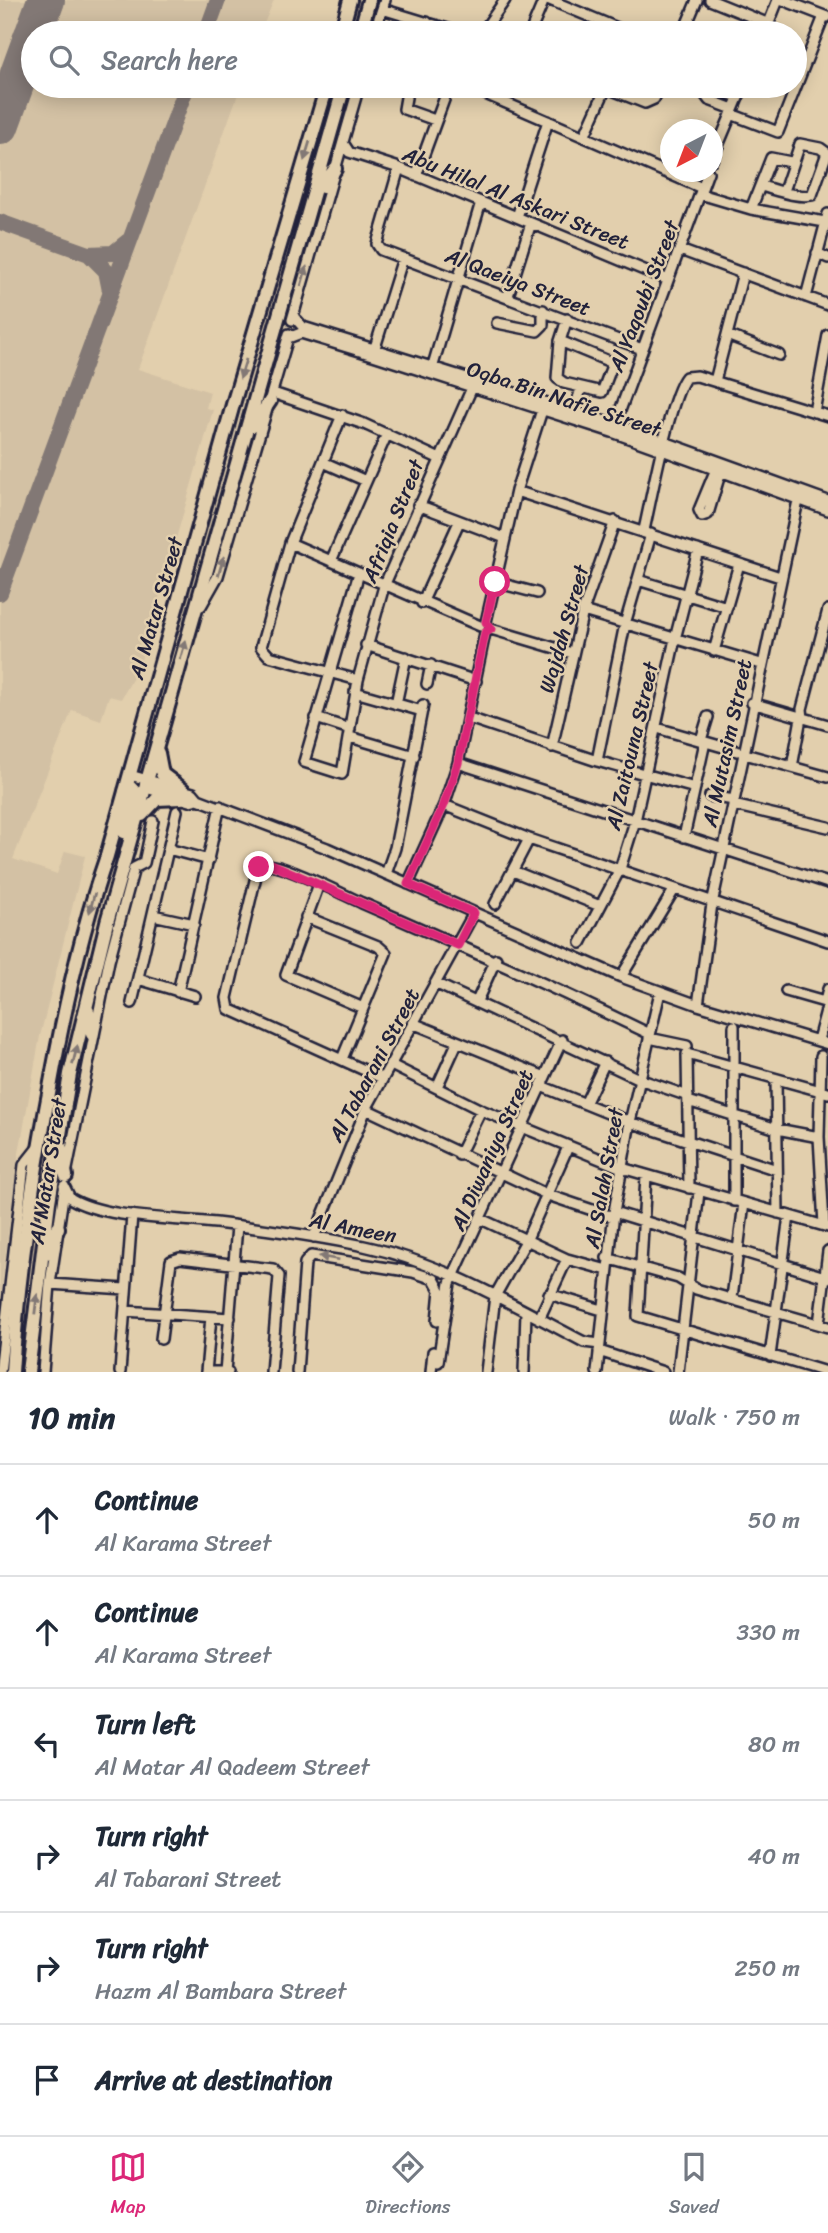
<!DOCTYPE html>
<html lang="en">
<head>
<meta charset="utf-8">
<style>
  body { margin:0; font-family:Sriracha,sans-serif; background:#f2f2f3; color:#1f2937 }
  .compass { position:absolute; left:660px; top:119px; width:63px; height:63px; border-radius:50%; background:#fff; box-shadow:0 4px 18px #0003; rotate:222deg }
  .stop { position:absolute; width:21px; height:21px; margin:-16px; border:5px solid #db2777; border-radius:50%; background:#fff }
  .stop.end { background:#db2777; border-color:#fff; box-shadow:0 2px 7px #0008 }
  .list { margin:0; padding:0; list-style:none }
  h2 { display:flex; justify-content:space-between; align-items:center; height:91px; margin:0; padding:0 28px; font-size:30px }
  h2 small { font-size:23px; font-weight:400; color:#747a83 }
  .list li { display:grid; grid-template-columns:46px 1fr auto; gap:21px; align-items:center; box-sizing:border-box; height:112px; padding:0 28px; border-top:2px solid #e0e1e3 }
  .list b { display:block; font-size:26px; white-space:nowrap }
  .list p { margin:0; font-size:23px; white-space:nowrap; color:#747a83 }
  .list em { font-size:23px; font-style:normal; color:#747a83 }
  .icon { flex:none; width:38px; height:38px; fill:none; stroke:currentColor; stroke-width:2; stroke-linecap:round; stroke-linejoin:round }
  .map { position:relative; flex:none; width:828px; height:1372px; overflow:hidden }
  .search { position:absolute; background:#fff; box-shadow:0 4px 18px #0003; left:21px; right:21px; top:21px; height:77px; display:flex; align-items:center; gap:18px; box-sizing:border-box; padding:0 24px; border-radius:38px; color:#747a83; font-size:26px }
  .sheet { height:763px; background:#fff }
  nav { display:flex; justify-content:space-around; align-items:center; box-sizing:border-box; height:98px; border-top:2px solid #e0e1e3; background:#fff; font-size:19px; color:#747a83 }
  nav a { display:grid; justify-items:center; gap:4px }
  nav .on { color:#db2777 }
  .map>svg:first-child { display:block }
</style>
</head>
<body>
<div class="map">
<svg width="828" height="1372" viewBox="0 0 828 1372">
  <rect width="100%" height="100%" fill="#e2cfad"/>
  <filter id="ink" filterUnits="userSpaceOnUse"><feTurbulence type="fractalNoise" baseFrequency=".0143" numOctaves="2"/><feDisplacementMap in="SourceGraphic" scale="14" xChannelSelector="R" yChannelSelector="G"/><feConvolveMatrix kernelMatrix="1 2 1 2 8 2 1 2 1" color-interpolation-filters="sRGB"/></filter>
  <g filter="url(#ink)">
    <path fill="#d3c1a4" d="M0,0H274L260,33H33V86H241L138,369L210,392L206,408L213,410L139,667L121,699L109,696L101,720L72,710L13,859L57,874L65,851L85,856L40,1036L17,1164L0,1300Z"/>
    <g fill="none" stroke-linecap="round" stroke-linejoin="round">
      <path stroke="#827874" stroke-width="16" d="M206,33L218,0
        M0,222L89,254
        M110,291L106,271L89,254L113,253L128,241
        M0,593L187,86"/>
      <path stroke="#827874" stroke-width="38" d="M34,33L46,0
        M0,126L33,35"/>
      <g stroke="#22223b" stroke-width="14">
        <path id="minor" d="M550,0L629,33
          M710,0L769,24
          M783,0L827,17
          M382,9L461,33
          M374,33L385,0
          M423,33L427,22
          M482,33L505,0
          M530,33L544,0
          M683,33L697,0
          M765,33L778,0
          M408,86L404,109L435,120
          M467,86L702,188
          M602,86L645,103L654,99L660,86
          M733,109L709,100L706,96L710,87L738,97
          M731,114L778,132L824,16
          M584,137L606,88
          M343,143L349,152L399,168L668,280
          M712,160L743,86
          M399,168L377,244L381,250L642,349
          M416,176L449,86
          M761,186C776,190 797,198 812,195L827,153L820,148L800,144L784,191
          M700,194L751,209L825,222
          M751,209L771,158L791,162
          M517,217L548,121
          M680,250L828,305
          M817,253L828,258
          M508,296L531,223
          M806,297L828,214
          M293,316L303,327L615,424L828,501
          M292,320L359,86
          M497,323L537,331L543,325V310
          M727,335L779,355
          M288,338L301,333L373,355L612,432L828,510
          M560,341L613,363L602,392L564,383L557,378L560,341L567,319
          M373,354L403,258
          M431,372L481,202
          M715,381L743,273
          M273,393L364,424L438,458
          M814,412L828,335
          M342,415L290,543L261,647L269,656L358,680
          M572,417L581,389
          M614,427L708,172
          M323,462L366,481
          M716,469L699,510L702,516L708,514L721,471
          M516,491L780,577
          M418,505L505,538
          M644,530C651,500 670,396 686,377L697,376L828,416
          M290,543L480,626
          M331,561L387,434
          M359,573L304,762L342,774L358,680L384,586L475,381
          M638,580L727,607
          M495,582L537,593
          M422,603L459,522
          M201,606L218,576L289,334
          M583,611L761,664
          M486,622L516,491L543,407
          M491,629L572,653
          M366,645L476,681
          M714,651L739,564
          M427,684L431,665
          M355,692L422,711
          M752,703L828,725
          M396,704L406,657
          M316,718L350,729
          M469,718L597,761L695,788
          M803,718L802,709L828,610
          M657,728L737,751
          M350,737L414,756
          M701,740L708,717
          M552,747L583,611L615,521
          M745,754L828,777
          M597,761L625,624L651,534
          M458,763L828,883
          M792,767L801,718
          M130,775L193,793L198,799L327,848L621,977L698,1005L828,1044
          M146,788L190,801L198,799
          M710,796L734,800
          M444,805L529,839L828,941
          M733,805L828,827
          M684,837L705,742
          M168,849L209,860
          M513,871L600,906
          M386,874L395,848L423,705
          M319,884L286,975L363,1008
          M408,884L444,805L458,763L485,633
          M495,904L529,839
          M153,915L194,924
          M306,917L378,946L386,953L342,1059
          M581,943L620,869L635,821L675,639L698,550
          M621,977L674,890
          M138,979L195,996
          M437,984L639,1079L688,1096
          M786,991L828,1003
          M178,992L220,806
          M477,1001L496,959
          M825,1002L828,989
          M132,1003L177,811
          M698,1005L712,904L799,496
          M415,1024L545,1077
          M649,1038L687,1046
          M818,1040L828,1003
          M821,1056L819,1137L824,1225
          M391,1065L481,1110L622,1168L828,1227
          M382,1078L229,1009L227,998L257,872L263,865C278,861 344,895 362,903C459,945 555,988 650,1034
          M776,1079L778,1213
          M541,1086L630,1122L777,1170
          M437,1087L457,1043
          M688,1101L777,1129L819,1137
          M585,1104L605,1062
          M366,1109L548,1195L613,1217
          M459,1155L481,1110
          M67,1169L109,961L134,868L144,863L153,821
          M646,1176L638,1316L826,1372
          M64,1186L70,1198C104,1219 176,1218 216,1223C266,1229 316,1236 364,1246C443,1263 513,1305 584,1342L600,1344
          M689,1188L687,1054L828,1093
          M734,1201V1026
          M614,1212L828,1278
          M481,1219L567,1259L607,1270
          M314,1237L366,1109L474,913
          M607,1258L678,1278L696,1289L828,1327
          M50,1284L125,1289
          M549,1294L602,1310
          M732,1298L744,1203
          M125,1311L230,1318
          M211,1317L206,1372H228
          M539,1319L567,1259
          M819,1324L828,1251
          M161,1339L171,1261L180,1258L273,1269L279,1276L271,1372
          M599,1351L663,1372
          M770,1356L789,1216
          M438,1362L450,1283L562,1040
          M0,1372L24,1165L39,1146
          M43,1372L50,1284L64,1190
          M120,1372L132,1215
          M225,1372L237,1226
          M297,1372L305,1263L311,1256L413,1272L434,1279L440,1290L437,1321
          M431,1372L433,1352
          M486,1372L495,1296L526,1241L568,1147
          M524,1372L526,1312
          M597,1372L614,1212L630,1122L660,992
          M678,1372L699,1192"/>
      </g>
      <g stroke="#22223b" stroke-width="18">
        <path id="highway" d="M341,33L350,0
          M360,33L369,0
          M359,88V86
          M322,187L335,169
          M253,426L270,401
          M158,753L162,774L183,790
          M142,815L157,799L181,798
          M124,832L135,792L130,787L125,791
          M88,1011L92,1034
          M61,1148L66,1176
          M47,1253L58,1228
          M12,1372C18,1277 32,1182 50,1088C64,1010 81,931 107,856L234,401L327,86
          M28,1372L49,1202L70,1074L107,922L344,86"/>
      </g>
      <use href="#minor" stroke="#e2cfad" stroke-width="9"/>
      <use href="#highway" stroke="#e2cfad" stroke-width="12"/>
    </g>
    <defs><path id="oneway-solid" d="M-6-.8H1V-3.2L6.5 0L1 3.2V.8H-6Z" transform="scale(1.75)"/></defs>
    <g fill="#827874">
      <use href="#oneway-solid" transform="translate(307 151) rotate(107)"/>
      <use href="#oneway-solid" transform="translate(304 276) rotate(-74)"/>
      <use href="#oneway-solid" transform="translate(243 369) rotate(107)"/>
      <use href="#oneway-solid" transform="translate(221 566) rotate(-74)"/>
      <use href="#oneway-solid" transform="translate(183 650) rotate(-74)"/>
      <use href="#oneway-solid" transform="translate(92 903) rotate(105)"/>
      <use href="#oneway-solid" transform="translate(75 1055) rotate(-76)"/>
      <use href="#oneway-solid" transform="translate(329 1258) rotate(-170)"/>
      <use href="#oneway-solid" transform="translate(36 1304) rotate(-83)"/>
    </g>
  </g>
  <g fill="none" stroke-linecap="round" stroke-linejoin="round" filter="url(#ink)">
    <path stroke="#db2777" stroke-width="9" d="M259,867L271,864L458,945L474,913L408,884L444,805L458,763L485,633L491,629L486,622L495,582"/>
  </g>
  <g text-anchor="middle" dominant-baseline="central" stroke-width="5" stroke-linejoin="round" paint-order="stroke">
    <g font-size="21" fill="#22223b" stroke="#e2cfad">
      <text transform="translate(516 198) rotate(22)">Abu Hilal Al Askari Street</text>
      <text transform="translate(518 282) rotate(21)">Al Qaeiya Street</text>
      <text transform="translate(644 296) rotate(-69)">Al Yaqoubi Street</text>
      <text transform="translate(564 399) rotate(18)">Oqba Bin Nafie Street</text>
      <text transform="translate(393 521) rotate(-68)">Afriqia Street</text>
      <text transform="translate(156 608) rotate(-74)">Al Matar Street</text>
      <text transform="translate(564 629) rotate(-74)">Wajdah Street</text>
      <text transform="translate(727 743) rotate(-78)">Al Mutasim Street</text>
      <text transform="translate(632 746) rotate(-77)">Al Zaitouna Street</text>
      <text transform="translate(374 1065) rotate(-62)">Al Tabarani Street</text>
      <text transform="translate(492 1150) rotate(-66)">Al Diwaniya Street</text>
      <text transform="translate(48 1171) rotate(-81)">Al Matar Street</text>
      <text transform="translate(604 1178) rotate(-80)">Al Salah Street</text>
      <text transform="translate(353 1228) rotate(11)">Al Ameen</text>
    </g>
  </g>
</svg>
<svg class="compass" viewBox="-18 -18 36 36"><path d="M0-13l5 13h-10z" fill="#e53935"/><path d="M0 13l5-13h-10z" fill="#747a83"/></svg>
<div class="stop" style="left:495px;top:582px"></div>
<div class="stop end" style="left:259px;top:867px"></div>
<div class="search"><svg class="icon" aria-label="search" viewBox="0 0 24 24"><circle cx="10" cy="10" r="6"/><path d="M15 15l6 6"/></svg>Search here</div>
</div>
<section class="sheet">
<h2>10 min<small>Walk · 750 m</small></h2>
<ul class="list">
<li><svg class="icon" aria-label="ahead" viewBox="0 0 24 24"><path d="M12 20V5M6 11l6-6 6 6"/></svg><div><b>Continue</b><p>Al Karama Street</p></div><em>50 m</em></li>
<li><svg class="icon" aria-label="ahead" viewBox="0 0 24 24"><path d="M12 20V5M6 11l6-6 6 6"/></svg><div><b>Continue</b><p>Al Karama Street</p></div><em>330 m</em></li>
<li><svg class="icon" aria-label="left" viewBox="0 0 24 24"><path d="M17 20v-9H6M10 6l-5 5 5 5"/></svg><div><b>Turn left</b><p>Al Matar Al Qadeem Street</p></div><em>80 m</em></li>
<li><svg class="icon" aria-label="right" viewBox="0 0 24 24"><path d="M7 20v-9h11M14 6l5 5-5 5"/></svg><div><b>Turn right</b><p>Al Tabarani Street</p></div><em>40 m</em></li>
<li><svg class="icon" aria-label="right" viewBox="0 0 24 24"><path d="M7 20v-9h11M14 6l5 5-5 5"/></svg><div><b>Turn right</b><p>Hazm Al Bambara Street</p></div><em>250 m</em></li>
<li><svg class="icon" aria-label="arrive" viewBox="0 0 24 24"><path d="M6 21V4h12l-3 4 3 4H6"/></svg><div><b>Arrive at destination</b></div></li>
</ul>
</section>
<nav>
<a class="on"><svg class="icon" aria-label="map" viewBox="0 0 24 24"><path d="M3 6l6-2 6 2 6-2v14l-6 2-6-2-6 2zM9 4v14M15 6v14"/></svg>Map</a>
<a><svg class="icon" aria-label="directions" viewBox="0 0 24 24"><path d="M12 3l9 9-9 9-9-9zM9 14v-3h6M13 9l2 2-2 2"/></svg>Directions</a>
<a><svg class="icon" aria-label="saved" viewBox="0 0 24 24"><path d="M7 4h10v16l-5-4-5 4z"/></svg>Saved</a>
</nav>
</body>
</html>
